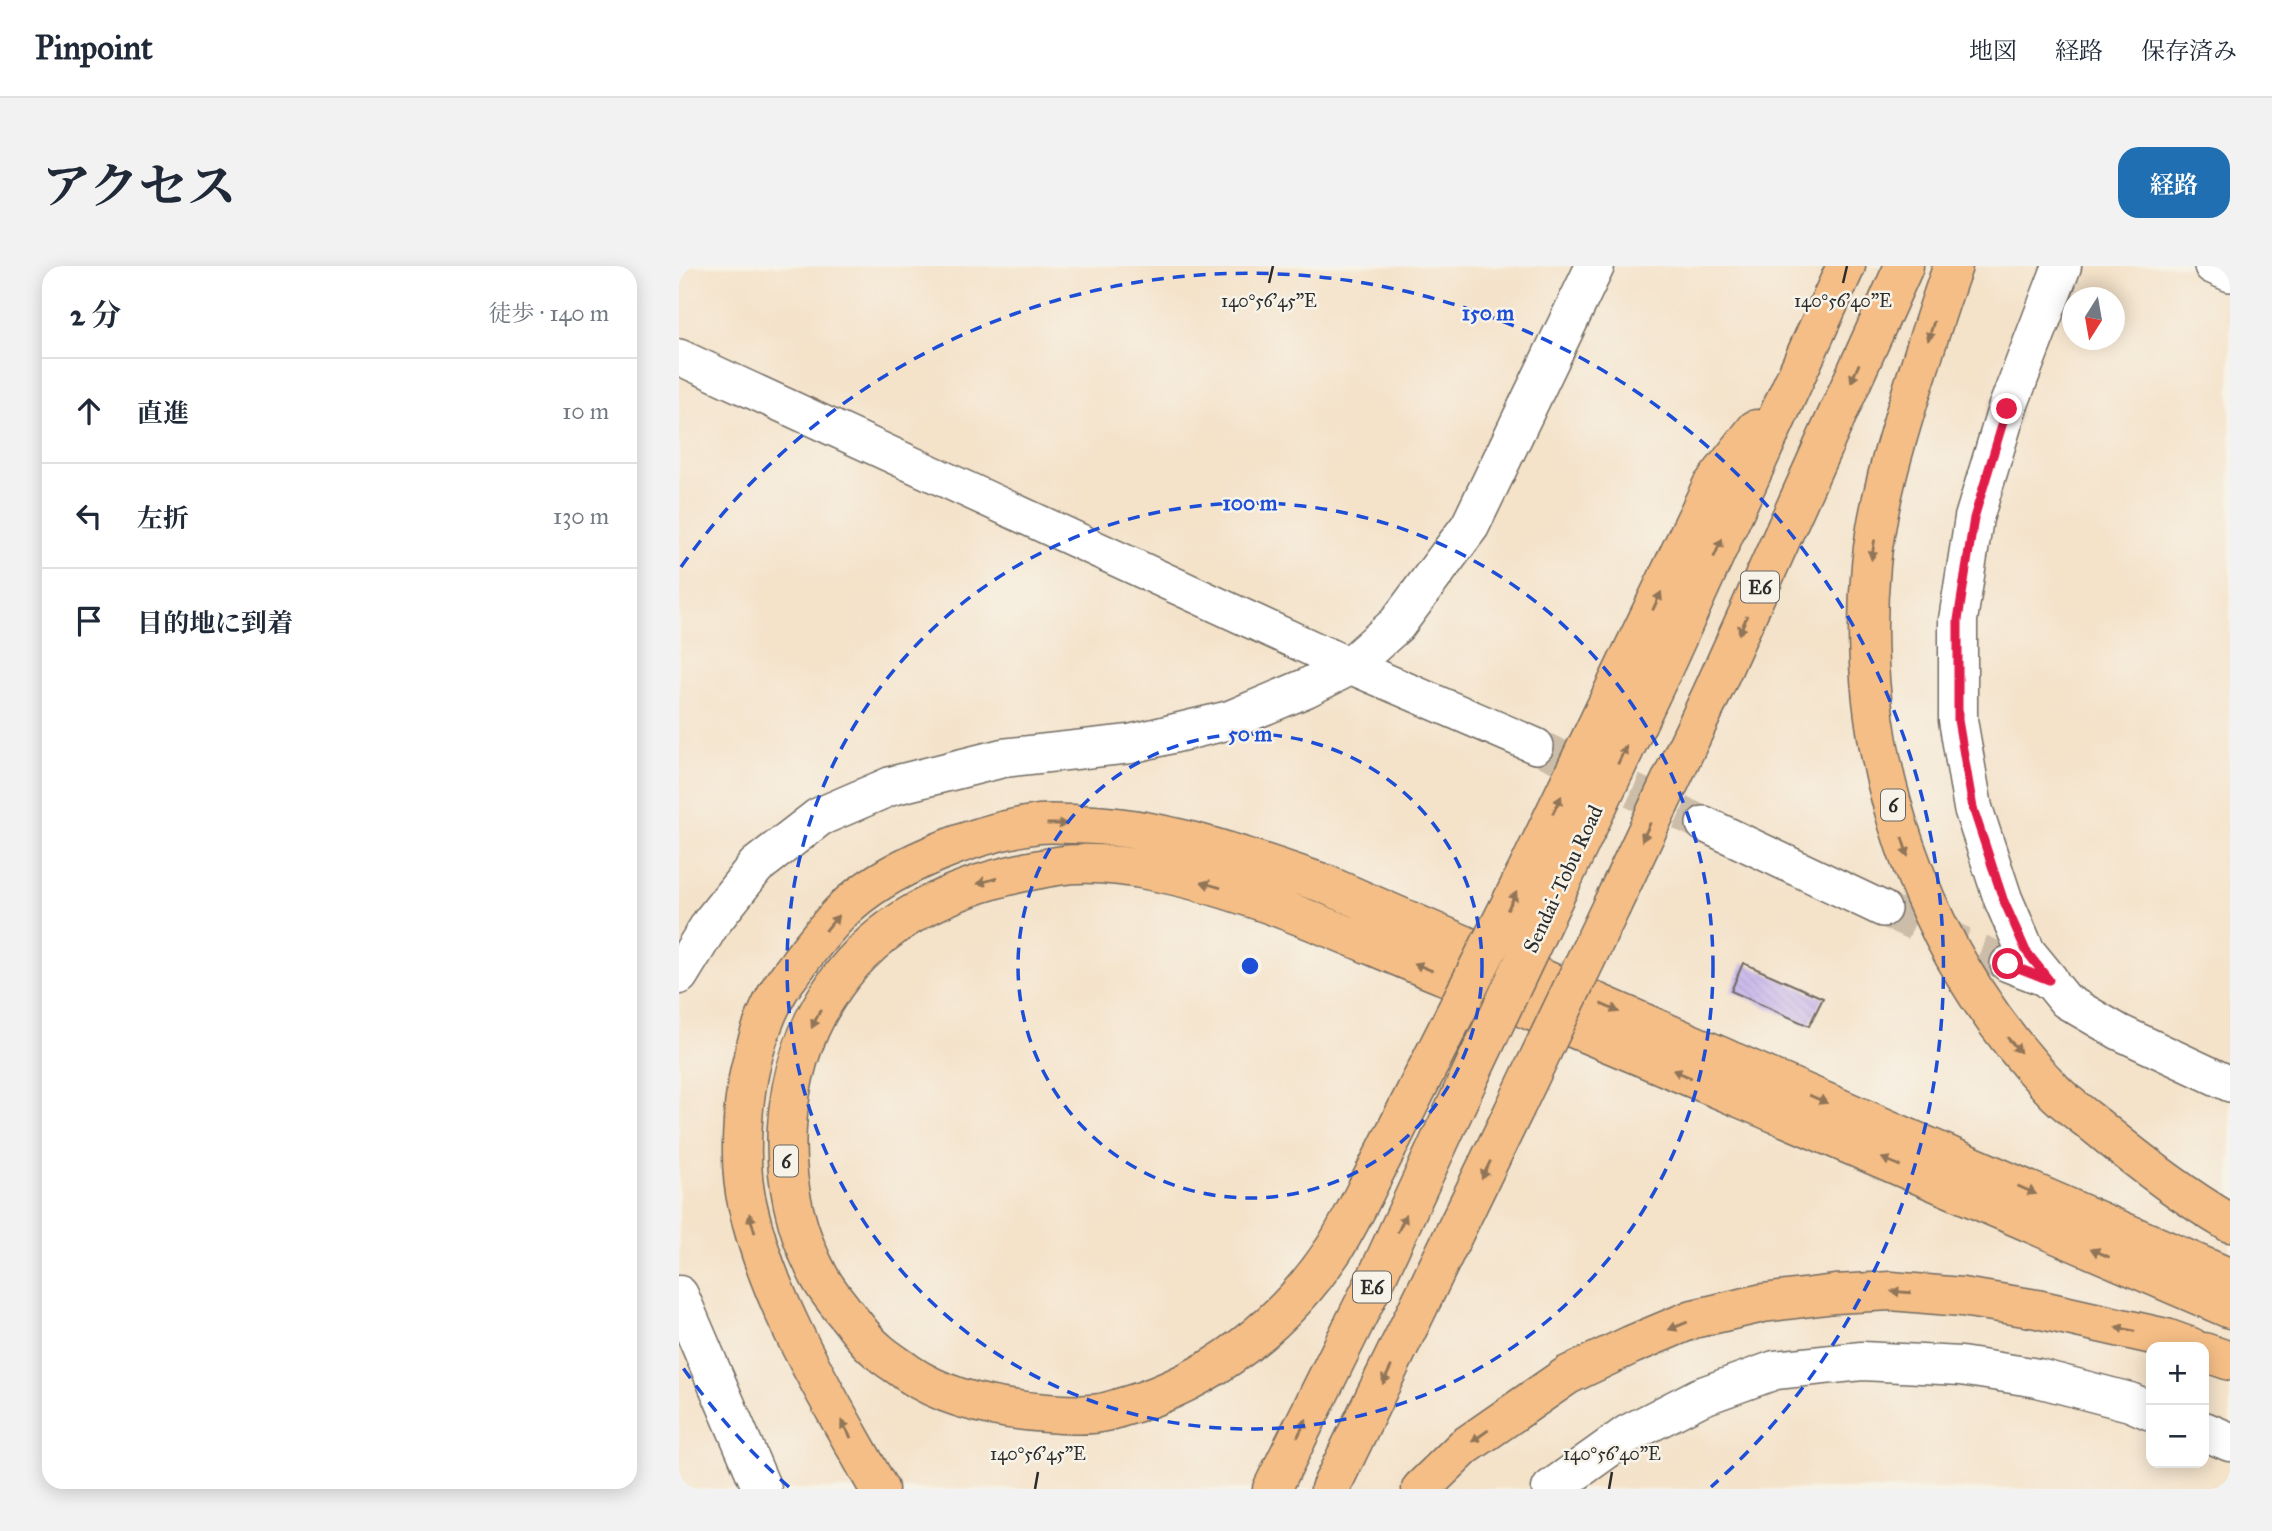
<!DOCTYPE html>
<html lang="ja">
<head>
<meta charset="utf-8">
<style>
  body { margin:0; font-family:"IM FELL Great Primer","Noto Serif JP",serif; background:#f2f2f3; color:#1f2937 }
  .controls { position:absolute; right:21px; bottom:21px; display:grid; overflow:hidden; border-radius:14px; box-shadow:0 4px 18px #0003 }
  .controls button { width:63px; height:63px; display:grid; place-items:center; padding:0; border:0; border-bottom:2px solid #e0e1e3; background:#fff; color:#1f2937; font:35px sans-serif }
  .compass { position:absolute; left:1383px; top:21px; width:63px; height:63px; border-radius:50%; background:#fff; box-shadow:0 4px 18px #0003; rotate:191deg }
  .stop { position:absolute; width:21px; height:21px; margin:-16px; border:5px solid #e11d48; border-radius:50%; background:#fff }
  .stop.end { background:#e11d48; border-color:#fff; box-shadow:0 2px 7px #0008 }
  .list { margin:0; padding:0; list-style:none }
  h2 { display:flex; justify-content:space-between; align-items:center; height:91px; margin:0; padding:0 28px; font-size:30px }
  h2 small { font-size:23px; font-weight:400; color:#747a83 }
  .list li { display:grid; grid-template-columns:46px 1fr auto; gap:21px; align-items:center; box-sizing:border-box; height:105px; padding:0 28px; border-top:2px solid #e0e1e3 }
  .list b { display:block; font-size:26px; white-space:nowrap }
  .list em { font-size:23px; font-style:normal; color:#747a83 }
  .icon { flex:none; width:38px; height:38px; fill:none; stroke:currentColor; stroke-width:2; stroke-linecap:round; stroke-linejoin:round }
  .map { position:relative; flex:none; width:1551px; height:1223px; overflow:hidden; border-radius:21px }
  header { display:flex; align-items:center; gap:42px; box-sizing:border-box; height:98px; padding:0 35px; background:#fff; border-bottom:2px solid #e0e1e3 }
  header strong { font-size:33px }
  nav { display:flex; gap:38px; margin-inline-start:auto; font-size:24px }
  .intro { display:flex; align-items:center; justify-content:space-between; box-sizing:border-box; height:168px; padding:0 42px }
  h1 { margin:0; font-size:49px }
  .button { padding:18px 32px; border-radius:21px; background:#1f6fb2; color:#fff; font-size:24px; font-weight:700 }
  main { display:flex; gap:42px; padding:0 42px }
  aside { flex:1; background:#fff; border-radius:21px; box-shadow:0 4px 18px #0003 }
  .map>svg:first-child { display:block }
</style>
</head>
<body>
<header>
<strong>Pinpoint</strong>
<nav><a>地図</a><a>経路</a><a>保存済み</a></nav>
</header>
<div class="intro"><h1>アクセス</h1><a class="button">経路</a></div>
<main>
<aside>
<h2>2 分<small>徒歩 · 140 m</small></h2>
<ul class="list">
<li><svg class="icon" aria-label="ahead" viewBox="0 0 24 24"><path d="M12 20V5M6 11l6-6 6 6"/></svg><div><b>直進</b></div><em>10 m</em></li>
<li><svg class="icon" aria-label="left" viewBox="0 0 24 24"><path d="M17 20v-9H6M10 6l-5 5 5 5"/></svg><div><b>左折</b></div><em>130 m</em></li>
<li><svg class="icon" aria-label="arrive" viewBox="0 0 24 24"><path d="M6 21V4h12l-3 4 3 4H6"/></svg><div><b>目的地に到着</b></div></li>
</ul>
</aside>
<div class="map">
<svg width="1551" height="1223" viewBox="0 0 1551 1223">
  <defs>
    <pattern id="building-back-hatch" width="6" height="6" patternUnits="userSpaceOnUse" patternTransform="scale(1.75)"><rect width="6" height="6" fill="#c5b3ec"/><path d="M-1 5l2 2M0 0l6 6M5-1l2 2" fill="none" stroke="#a99acb"/></pattern>
  </defs>
  <rect width="100%" height="100%" fill="#f7f3e8"/>
  <filter id="ink" filterUnits="userSpaceOnUse"><feTurbulence type="fractalNoise" baseFrequency=".0143" numOctaves="2"/><feDisplacementMap in="SourceGraphic" scale="14" xChannelSelector="R" yChannelSelector="G"/><feConvolveMatrix kernelMatrix="1 2 1 2 8 2 1 2 1" color-interpolation-filters="sRGB"/></filter>
  <filter id="wash" filterUnits="userSpaceOnUse"><feTurbulence type="fractalNoise" baseFrequency=".00686" numOctaves="4" result="noise"/><feDisplacementMap in="SourceGraphic" scale="28" xChannelSelector="R" yChannelSelector="G"/><feGaussianBlur stdDeviation="1.57" result="paint"/><feColorMatrix in="noise" values="0 0 0 0 0 0 0 0 0 0 0 0 0 0 0 0 0 1.4 0 .05"/><feComposite in="paint" operator="in"/></filter>
  <g filter="url(#wash)">
    <rect width="100%" height="100%" fill="#f4e2c9"/>
    <g id="blocks">
      <path fill="url(#building-back-hatch)" d="M1064,697L1144,732L1130,760L1052,725Z"/>
    </g>
  </g>
  <g filter="url(#ink)">
    <use href="#blocks" fill-opacity="0" stroke="#716b62" stroke-width="2"/>
    <g fill="none" stroke-linecap="round" stroke-linejoin="round">
      <path stroke="#ccbda9" stroke-width="35" stroke-dasharray="35 18" stroke-linecap="butt" d="M857,480L1025,558
        M1204,643L1329,698"/>
      <g stroke="#716b62" stroke-width="38">
        <path id="minor" d="M1533,0L1551,8
          M0,91L671,400L857,480
          M1025,558L1204,643
          M1329,698L1370,714L1387,735L1440,766L1551,818"/>
      </g>
      <g stroke="#716b62" stroke-width="41">
        <path id="tertiary" d="M0,709L32,657L77,600L140,551L212,520L324,492L451,478L551,454L627,422L671,400L718,358L791,260L916,0
          M1370,714L1347,686L1324,633L1294,542L1279,454V354L1295,252L1328,143L1383,0
          M0,1029L83,1223
          M1525,1165L1551,1176
          M872,1223L949,1168L1021,1131L1096,1104L1183,1095L1282,1100L1359,1112L1451,1136L1472,1145"/>
      </g>
      <g stroke="#716b62" stroke-width="41">
        <path id="motorway" d="M1274,0C1259,40 1247,81 1234,121C1216,179 1198,238 1192,299C1174,490 1241,685 1374,824C1386,837 1402,848 1416,859C1459,895 1503,929 1551,957
          M850,601L1032,221L1077,163
          M882,617L984,403L1167,0
          M933,639L1033,427L1225,0
          M747,805C729,841 711,876 693,912C681,936 669,961 655,983C606,1057 533,1115 447,1140C439,1142 430,1146 421,1147C405,1150 385,1148 368,1147C321,1144 269,1134 229,1107C219,1099 206,1092 197,1083C187,1075 179,1063 171,1053C160,1039 148,1025 140,1010C92,919 97,803 156,719C201,655 272,621 346,606C363,603 382,598 399,598C425,597 453,601 478,606C579,626 671,672 766,710C1030,816 1290,931 1551,1043
          M1525,1086L1551,1095
          M200,1223C151,1134 91,1041 69,941C62,914 62,883 64,855C66,814 78,764 98,728C104,716 114,706 121,695C134,678 148,661 162,646C206,601 298,566 360,558C371,557 383,558 394,558C480,559 565,590 646,618L1551,1012
          M593,1223L697,1013L788,816
          M651,1223L836,842
          M742,1223L785,1181L889,1109L952,1079L1014,1053L1084,1037L1156,1028L1212,1025L1283,1031L1358,1043L1487,1072L1512,1081"/>
      </g>
      <use href="#minor" stroke="#fff" stroke-width="35"/>
      <use href="#tertiary" stroke="#fff" stroke-width="38"/>
      <use href="#motorway" stroke="#f5be86" stroke-width="38"/>
      <g stroke="#716b62" stroke-width="41" stroke-linecap="butt">
        <path id="motorway-bridge" d="M747,805L850,601
          M788,816L882,617
          M836,842L933,639"/>
      </g>
      <use href="#motorway-bridge" stroke="#f5be86" stroke-width="38"/>
    </g>
    <defs><path id="oneway-solid" d="M-6-.8H1V-3.2L6.5 0L1 3.2V.8H-6Z" transform="scale(1.75)"/></defs>
    <g fill="#907458">
      <use href="#oneway-solid" transform="translate(1252 65) rotate(107)"/>
      <use href="#oneway-solid" transform="translate(1176 107) rotate(114)"/>
      <use href="#oneway-solid" transform="translate(1039 282) rotate(-66)"/>
      <use href="#oneway-solid" transform="translate(1194 284) rotate(99)"/>
      <use href="#oneway-solid" transform="translate(978 335) rotate(-65)"/>
      <use href="#oneway-solid" transform="translate(1064 359) rotate(114)"/>
      <use href="#oneway-solid" transform="translate(943 489) rotate(-65)"/>
      <use href="#oneway-solid" transform="translate(878 539) rotate(-64)"/>
      <use href="#oneway-solid" transform="translate(378 558)"/>
      <use href="#oneway-solid" transform="translate(967 566) rotate(115)"/>
      <use href="#oneway-solid" transform="translate(1226 581) rotate(73)"/>
      <use href="#oneway-solid" transform="translate(308 615) rotate(164)"/>
      <use href="#oneway-solid" transform="translate(532 619) rotate(-164)"/>
      <use href="#oneway-solid" transform="translate(833 635) rotate(-63)"/>
      <use href="#oneway-solid" transform="translate(153 657) rotate(-50)"/>
      <use href="#oneway-solid" transform="translate(744 701) rotate(-158)"/>
      <use href="#oneway-solid" transform="translate(931 742) rotate(24)"/>
      <use href="#oneway-solid" transform="translate(137 753) rotate(116)"/>
      <use href="#oneway-solid" transform="translate(1335 779) rotate(49)"/>
      <use href="#oneway-solid" transform="translate(1003 808) rotate(-157)"/>
      <use href="#oneway-solid" transform="translate(1139 833) rotate(24)"/>
      <use href="#oneway-solid" transform="translate(1212 896) rotate(-157)"/>
      <use href="#oneway-solid" transform="translate(807 904) rotate(116)"/>
      <use href="#oneway-solid" transform="translate(1348 924) rotate(24)"/>
      <use href="#oneway-solid" transform="translate(73 957) rotate(-106)"/>
      <use href="#oneway-solid" transform="translate(723 957) rotate(-65)"/>
      <use href="#oneway-solid" transform="translate(1421 987) rotate(-156)"/>
      <use href="#oneway-solid" transform="translate(1222 1026) rotate(-176)"/>
      <use href="#oneway-solid" transform="translate(999 1060) rotate(158)"/>
      <use href="#oneway-solid" transform="translate(1446 1063) rotate(-167)"/>
      <use href="#oneway-solid" transform="translate(708 1109) rotate(116)"/>
      <use href="#oneway-solid" transform="translate(623 1162) rotate(-64)"/>
      <use href="#oneway-solid" transform="translate(167 1163) rotate(-119)"/>
      <use href="#oneway-solid" transform="translate(801 1170) rotate(145)"/>
    </g>
  </g>
  <g fill="none" stroke-linecap="round" stroke-linejoin="round" filter="url(#ink)">
    <path stroke="#e11d48" stroke-width="9" d="M1328,143L1295,252L1279,354V454L1294,542L1324,633L1347,685L1370,714L1329,698"/>
  </g>
  <path fill="none" stroke="#2b2b2b" stroke-width="2.5" d="M590,17L594,0M1164,17L1168,0M356,1223L359,1206M930,1223L933,1206"/>
  <g fill="none" stroke="#1d4ed8" stroke-width="3.5" stroke-dasharray="12 9">
    <circle cx="571" cy="700" r="232"/>
    <circle cx="571" cy="700" r="463"/>
    <path d="M110 1221A695 695 0 0 1 2 1099M2 301A695 695 0 1 1 1032 1221"/>
  </g>
  <g text-anchor="middle" dominant-baseline="central" stroke-width="5" stroke-linejoin="round" paint-order="stroke">
    <g fill="#f7f3e8" stroke="#686764" stroke-width="2">
      <rect x="1062" y="305.5" width="38" height="31" rx="5"/>
      <rect x="1202" y="523.5" width="24" height="31" rx="5"/>
      <rect x="95" y="879.5" width="24" height="31" rx="5"/>
      <rect x="674" y="1005.5" width="38" height="31" rx="5"/>
    </g>
    <g font-size="19" font-weight="bold" fill="#2b2b2b">
      <text x="1081" y="321">E6</text>
      <text x="1214" y="539">6</text>
      <text x="107" y="895">6</text>
      <text x="693" y="1021">E6</text>
    </g>
    <g font-size="21" fill="#2b2b2b" stroke="#f7f3e8">
      <text transform="translate(884 613) rotate(-65)">Sendai-Tobu Road</text>
    </g>
  </g>
  <g font-size="18" text-anchor="middle" fill="#2b2b2b" stroke="#f7f3e8" stroke-width="5" stroke-linejoin="round" paint-order="stroke">
    <text x="590" y="41">140°56'45"E</text>
    <text x="1164" y="41">140°56'40"E</text>
    <text x="359" y="1194">140°56'45"E</text>
    <text x="933" y="1194">140°56'40"E</text>
  </g>
  <circle cx="571" cy="700" r="10" fill="#1d4ed8" stroke="#f7f3e8" stroke-width="3.5"/>
  <g font-size="21" text-anchor="middle" font-weight="bold" fill="#1d4ed8" stroke="#f7f3e8" stroke-width="5" stroke-linejoin="round" paint-order="stroke">
    <text x="809" y="54">150 m</text>
    <text x="571" y="244">100 m</text>
    <text x="571" y="475">50 m</text>
  </g>
</svg>
<div class="controls">
<button>+</button>
<button>−</button>
</div>
<svg class="compass" viewBox="-18 -18 36 36"><path d="M0-13l5 13h-10z" fill="#e53935"/><path d="M0 13l5-13h-10z" fill="#747a83"/></svg>
<div class="stop" style="left:1329px;top:698px"></div>
<div class="stop end" style="left:1328px;top:143px"></div>
</div>
</main>
</body>
</html>
